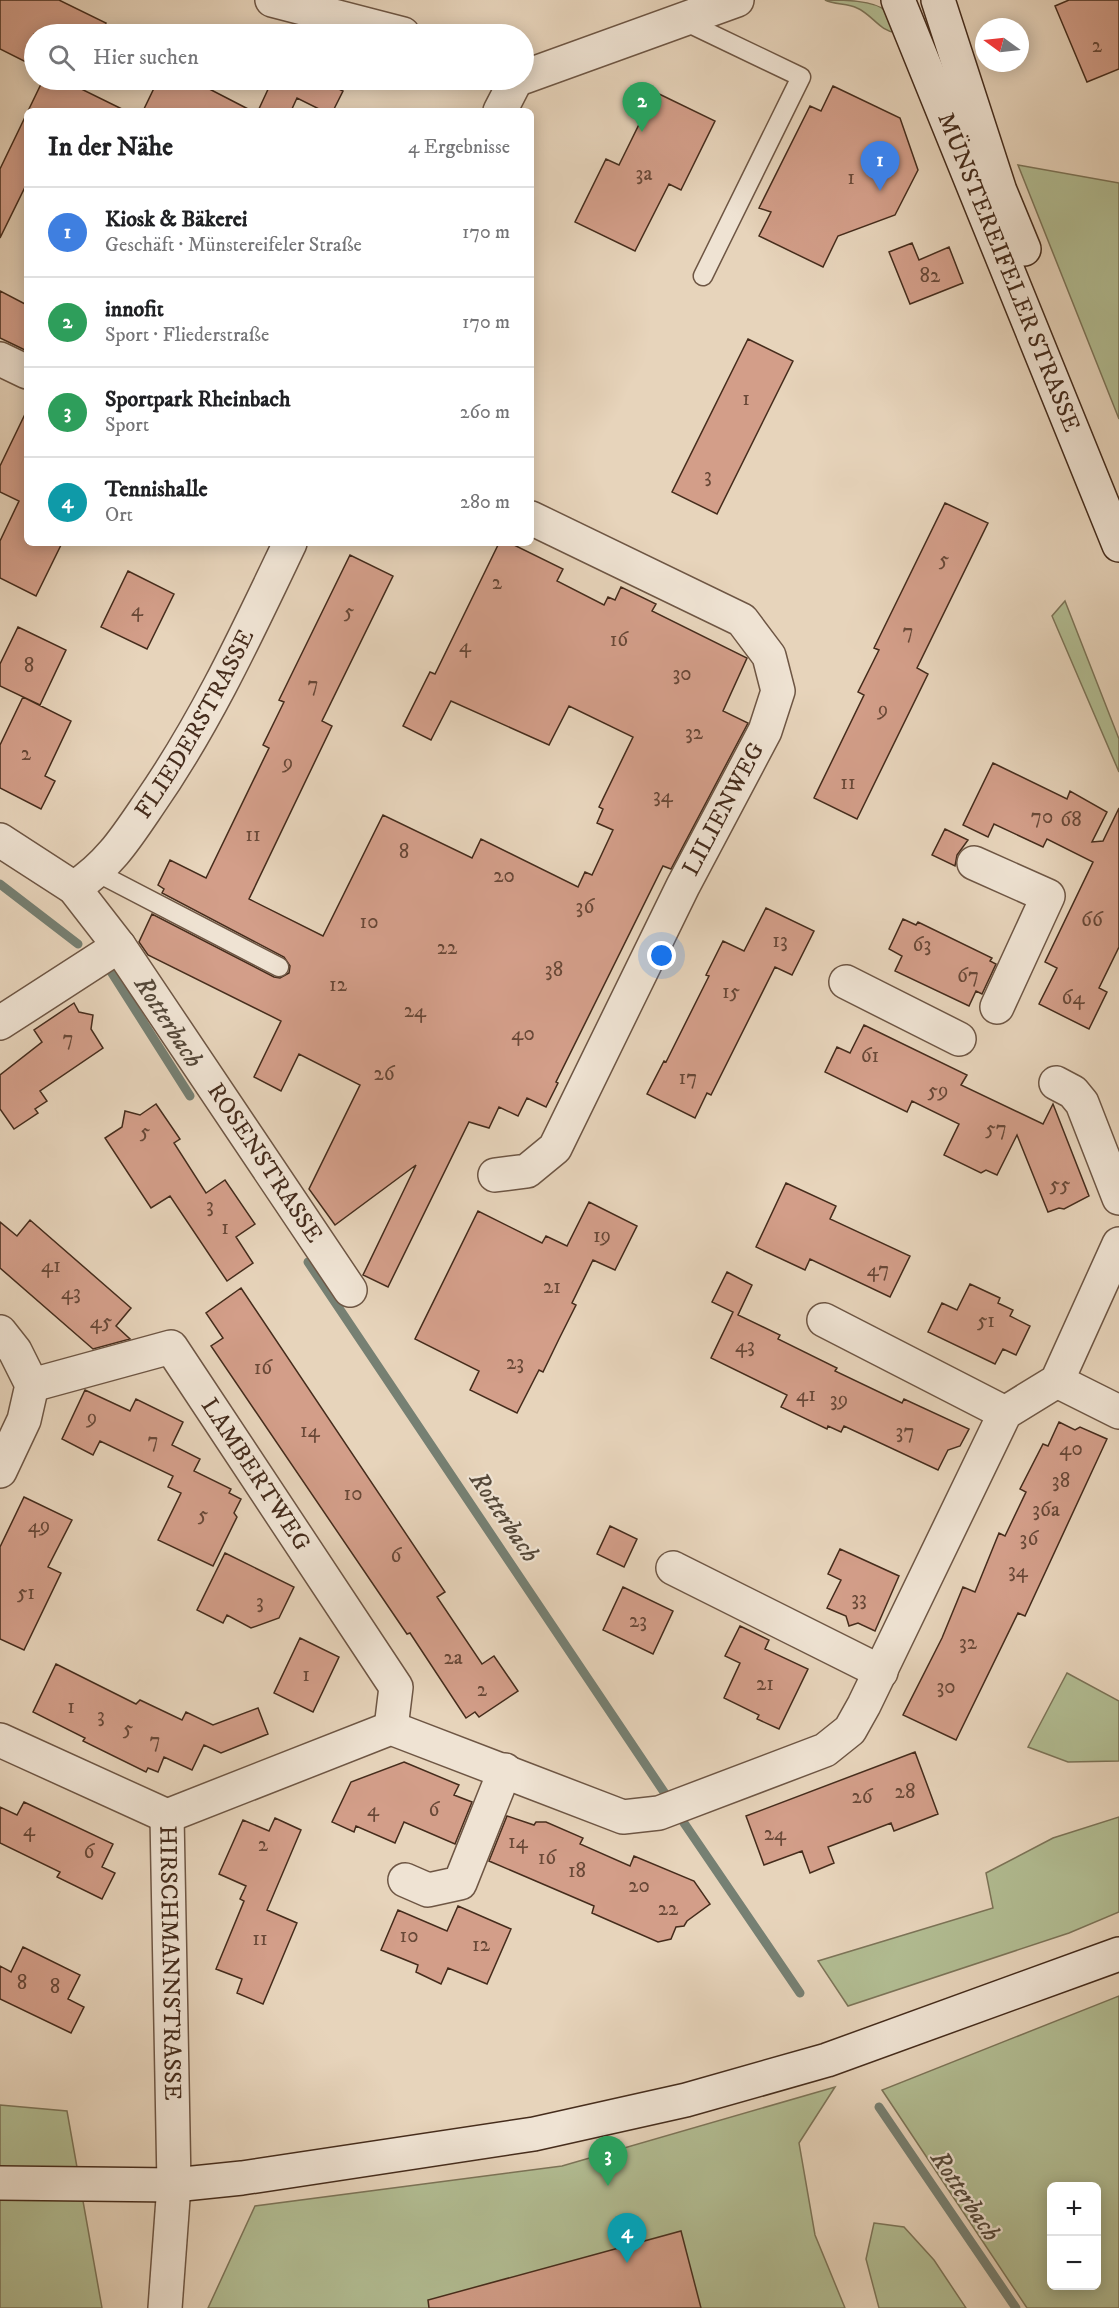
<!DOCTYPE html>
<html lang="de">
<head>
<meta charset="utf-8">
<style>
  body { margin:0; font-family:"IM FELL DW Pica",serif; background:#f2f2f2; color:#202124 }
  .controls { position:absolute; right:18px; bottom:18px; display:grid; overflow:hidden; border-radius:9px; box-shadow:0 3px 15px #0003 }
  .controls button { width:54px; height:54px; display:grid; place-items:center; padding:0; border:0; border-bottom:2px solid #e0e0e0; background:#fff; color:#202124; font:30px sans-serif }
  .compass { position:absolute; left:975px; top:18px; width:54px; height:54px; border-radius:50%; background:#fff; box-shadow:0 3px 15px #0003; rotate:285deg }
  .you { position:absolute; left:662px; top:956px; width:21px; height:21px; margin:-15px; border:4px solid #fff; border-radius:50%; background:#1a73e8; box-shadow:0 0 0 9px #1a73e833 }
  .badge { display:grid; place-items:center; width:39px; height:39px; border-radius:50%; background:#8f2418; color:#fff; font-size:20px; font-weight:700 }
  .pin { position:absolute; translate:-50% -50px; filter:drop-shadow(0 2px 3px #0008) }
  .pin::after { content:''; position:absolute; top:32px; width:21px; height:18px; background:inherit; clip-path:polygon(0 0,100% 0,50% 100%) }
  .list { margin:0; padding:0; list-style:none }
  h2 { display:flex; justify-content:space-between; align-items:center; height:78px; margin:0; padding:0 24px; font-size:26px }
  h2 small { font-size:20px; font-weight:400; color:#757577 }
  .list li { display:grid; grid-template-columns:39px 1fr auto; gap:18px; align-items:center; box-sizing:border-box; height:90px; padding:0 24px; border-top:2px solid #e0e0e0 }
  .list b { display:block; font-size:22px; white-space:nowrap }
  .list p { margin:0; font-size:20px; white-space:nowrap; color:#757577 }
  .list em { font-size:20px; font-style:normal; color:#757577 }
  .icon { flex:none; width:33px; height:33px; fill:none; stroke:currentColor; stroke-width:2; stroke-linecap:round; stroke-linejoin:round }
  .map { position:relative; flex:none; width:1119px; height:2308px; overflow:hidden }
  .search { position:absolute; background:#fff; box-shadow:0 3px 15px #0003; left:24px; top:24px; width:510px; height:66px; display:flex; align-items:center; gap:15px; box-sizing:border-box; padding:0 21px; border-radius:33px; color:#757577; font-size:22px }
  .panel { position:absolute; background:#fff; box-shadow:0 3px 15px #0003; left:24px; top:108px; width:510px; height:438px; border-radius:9px }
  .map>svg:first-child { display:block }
</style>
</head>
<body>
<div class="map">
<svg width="1119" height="2308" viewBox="0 0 1119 2308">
  <rect width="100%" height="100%" fill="#e7d4bb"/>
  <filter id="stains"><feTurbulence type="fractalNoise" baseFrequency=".00333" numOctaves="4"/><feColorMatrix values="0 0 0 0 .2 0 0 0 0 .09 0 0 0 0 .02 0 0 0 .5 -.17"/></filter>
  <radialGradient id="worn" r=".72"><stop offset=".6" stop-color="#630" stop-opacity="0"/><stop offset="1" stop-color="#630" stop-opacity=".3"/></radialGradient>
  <path fill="#b2bd93" stroke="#7c7458" stroke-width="1.5" fill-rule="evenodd" d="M825,0C842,0 874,0 886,11C891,17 894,26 897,33C879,31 873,15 857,8C847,3 835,5 825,0Z
    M1018,165L1119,183V419Z
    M1065,601L1119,739V772L1052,616Z
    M1067,1673L1119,1701V1761L1068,1762L1028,1747Z
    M1119,1817V1912L1069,1933L848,2006L818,1961L993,1908L986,1873L1053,1838Z
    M1119,1996V2308H1027L882,2090ZM1096,2186V2286H1052V2186Z
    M835,2087L799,2143L815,2235L845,2308H208L255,2206L562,2166Z
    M0,2105L67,2111L102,2308H0Z
    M874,2223L904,2227L934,2260L966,2308H879L866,2259Z"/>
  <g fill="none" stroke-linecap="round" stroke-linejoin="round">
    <path stroke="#768073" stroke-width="9" d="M0,884L78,944
      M110,970L190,1096
      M308,1262L666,1795
      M684,1823L800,1993
      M879,2107L1016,2308"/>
  </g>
  <path fill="#d39e89" stroke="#452c1c" stroke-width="1.5" d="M0,0H59L106,23L100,34H34V66L0,49Z
    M1069,0H1119V69L1087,82L1055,6Z
    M43,80H78L75,86L126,111H28Z
    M158,80H192L252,111H143Z
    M258,80H320L343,91L333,111H323L297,98L291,111H258L270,85Z
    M833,86L900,118L918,170L895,215L838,236L823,267L759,236L771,212L759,208L810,106L821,111Z
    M655,92L715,121L681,190L669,184L635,251L575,222L606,159L619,165Z
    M27,113V183L0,238V169Z
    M912,243L919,260L949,247L963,283L910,304L889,252Z
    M0,291L27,305V351L0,338Z
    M748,339L793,361L717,514L672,492Z
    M27,410V543H62L36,596L0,578V541L19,501L0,492V466Z
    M945,503L988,523L917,668L928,674L857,819L814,798L864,695L858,692L879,650L874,648Z
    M499,543H510L563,569L557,581L604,605L608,597L615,600L621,587L656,604L652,611L747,658L723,711L748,723L671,869L663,866L556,1082L558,1083L546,1107L527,1098L518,1116L499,1107L489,1128L469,1122L388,1287L363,1275L416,1165L335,1225L309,1189L360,1085L299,1054L281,1091L254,1077L281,1021L148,955L139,942L152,914L274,977L280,978L289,973L290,966L284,957L162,893L164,889L158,885L170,860L206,878L269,748L263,745L284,702L279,700L350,555L393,576L322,721L332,726L249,899L323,936L383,815L472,858L481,839L578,887L585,872L592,875L613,830L597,823L603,809L599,807L633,737L569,706L549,745L451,701L431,740L403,726L430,672L435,674Z
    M128,571L174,594L147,649L101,627Z
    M18,627L66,650L40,705L0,686V664Z
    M23,697L71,721L45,776L55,781L41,809L0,788V745Z
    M993,763L1067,799L1070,791L1107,812L1092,842L1103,841L1119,808V947L1099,988L1107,992L1089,1029L1039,1004L1057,968L1045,962L1093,862L1047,839L1043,847L994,824L988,837L963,825Z
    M945,829L968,840L957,855L955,866L932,855Z
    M766,908L814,931L792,975L775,967L711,1095L707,1093L695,1118L647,1094L664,1061L666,1062L709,976L706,975L723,941L744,951Z
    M903,919L916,925L918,922L992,958L990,961L996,964L982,994L976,991L969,1006L895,971L902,956L889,949Z
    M74,1003L79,1012L93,1015L91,1029L103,1048L40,1091L47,1101L35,1109L38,1113L14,1129L0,1109V1075L42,1042L34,1030Z
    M864,1025L967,1075L961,1085L1043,1124L1053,1104L1089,1196L1064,1209L1059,1208L1048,1212L1017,1135L997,1175L986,1170L981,1173L944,1155L959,1124L912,1101L907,1112L825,1072L837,1047L850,1053Z
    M156,1104L180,1139L174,1143L206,1193L225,1180L255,1224L236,1237L253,1263L227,1281L170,1196L151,1208L105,1138L122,1127L125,1111L140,1115Z
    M786,1183L836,1206L830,1219L910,1256L890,1297L810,1259L805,1270L756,1247Z
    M589,1202L637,1226L615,1270L593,1260L572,1303L576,1305L559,1339L543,1372L539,1370L517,1413L470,1390L479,1371L415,1339L478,1211L542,1243L546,1236L567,1246Z
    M30,1220L131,1308L116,1326L130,1339L93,1349L0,1268V1222L17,1236Z
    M727,1272L752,1285L738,1315L780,1335L778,1339L837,1368L835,1371L902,1403L904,1399L969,1429L960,1446L948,1450L938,1470L844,1426L841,1432L828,1426L827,1429L781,1407L787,1395L711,1358L733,1312L712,1302Z
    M970,1284L1000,1298L998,1303L1013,1310L1010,1316L1030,1326L1016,1355L1003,1349L995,1364L928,1332L942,1303L957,1310Z
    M241,1288L445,1592L437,1597L482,1664L494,1656L518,1691L479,1717L475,1712L466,1718L410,1633L407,1634L211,1346L223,1338L206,1313Z
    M85,1390L130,1411L136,1399L183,1422L172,1445L200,1459L194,1471L231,1489L229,1493L241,1499L234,1513L237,1517L213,1566L158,1540L181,1493L168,1487L173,1476L100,1441L93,1455L62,1439Z
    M1059,1422L1075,1430L1080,1427L1107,1439L1025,1616L1018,1613L956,1740L903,1715L942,1638L963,1587L975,1592L999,1533L1005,1536L1026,1492L1020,1489L1043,1444L1048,1446Z
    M24,1497L72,1520L48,1567L61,1573L24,1650L0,1639V1547Z
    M610,1526L637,1539L624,1567L597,1554Z
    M840,1549L899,1576L875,1631L858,1623L849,1626L846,1616L827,1608L841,1580L828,1574Z
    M225,1553L294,1587L279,1618L251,1628L227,1615L223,1623L197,1610Z
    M623,1587L673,1611L653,1654L603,1630Z
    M740,1626L769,1640L765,1649L808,1669L779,1729L757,1719L759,1715L724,1698L740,1663L725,1656Z
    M300,1638L339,1657L313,1712L274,1693Z
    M56,1664L136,1704L140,1700L182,1720L186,1712L213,1725L258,1708L268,1734L221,1753L204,1745L192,1770L164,1757L158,1772L148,1768L146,1772L83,1741L85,1738L33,1712Z
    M915,1752L938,1814L894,1831L891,1823L828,1847L834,1863L810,1873L802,1851L764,1865L746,1816Z
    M404,1762L459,1785L454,1795L472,1802L455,1844L404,1822L395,1843L356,1826L354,1832L332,1822L351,1782Z
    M24,1802L113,1844L102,1867L115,1873L102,1899L57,1877L60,1872L0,1843V1807L17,1815Z
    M507,1816L534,1825L536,1822H546L583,1838L580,1844L630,1866L634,1856L694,1881L710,1904L687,1921L684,1926L676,1927L671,1939L658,1942L592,1913L594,1906L489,1861Z
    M275,1818L301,1830L267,1910L297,1923L263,2004L237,1993L242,1979L216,1969L244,1901L240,1899L246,1886L219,1874L243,1820L269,1831Z
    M458,1906L511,1929L487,1984L448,1968L441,1984L416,1972L418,1965L381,1950L398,1910L447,1931Z
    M23,1947L80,1975L68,1999L84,2007L71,2033L0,1999V1966L11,1972Z
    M681,2231L701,2308H429L428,2300Z"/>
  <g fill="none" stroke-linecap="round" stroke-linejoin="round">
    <g stroke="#6e5644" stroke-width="21">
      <path id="service" d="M684,21L801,77L703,276
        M98,873L279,967"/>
    </g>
    <g stroke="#6e5644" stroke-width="36">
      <g id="minor">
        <path d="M272,0L403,34"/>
        <path d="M524,77L737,0"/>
        <path d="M500,111L516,80"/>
        <path d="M0,359L27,372"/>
        <path id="s1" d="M0,840L74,888L119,946L350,1290"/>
        <path d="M974,863L1048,896L997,1007"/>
        <path id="s2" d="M74,888C109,865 126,838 149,804C206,722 247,633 290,543"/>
        <path d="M846,982L959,1039"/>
        <path d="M0,1023L119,946"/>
        <path d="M1056,1083L1073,1092L1082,1103L1119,1198"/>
        <path id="s3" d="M495,1175L527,1171L555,1148L683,886L765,731L778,691L769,656L742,620L531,518"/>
        <path d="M824,1320L1005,1413"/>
        <path d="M0,1332L15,1351L32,1385L24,1420L0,1471"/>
        <path d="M1057,1381L1119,1412"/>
        <path id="s4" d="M32,1385L171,1347L396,1687L391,1728"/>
        <path d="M673,1568L881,1672"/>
        <path d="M0,1740L167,1816"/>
        <path d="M167,1816L391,1728L623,1817L659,1813L825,1750L850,1730L864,1705L1005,1413L1057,1381L1119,1244"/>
        <path id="s5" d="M167,1816L174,2185"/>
        <path d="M405,1880L428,1890L460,1883L505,1770"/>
      </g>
    </g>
    <g stroke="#6e5644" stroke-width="36">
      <path id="tertiary" d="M165,2308L174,2185"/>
    </g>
    <g stroke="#452c1c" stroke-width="36">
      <g id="secondary">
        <path id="s6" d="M898,0L1119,545"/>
        <path d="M938,0L1000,191L1024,249"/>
        <path d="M0,2183L174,2185L242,2178L534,2134L686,2100L827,2060L1119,1954"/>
      </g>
    </g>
    <use href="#service" stroke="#efe3d3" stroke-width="18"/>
    <use href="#minor" stroke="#efe3d3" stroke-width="33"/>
    <use href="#tertiary" stroke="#efe3d3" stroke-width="33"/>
    <use href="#secondary" stroke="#efe3d3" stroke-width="33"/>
  </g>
  <g text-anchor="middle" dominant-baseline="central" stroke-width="4.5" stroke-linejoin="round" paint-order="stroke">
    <g font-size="21" fill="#684837">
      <text x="1097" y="46">2</text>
      <text x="644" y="174">3a</text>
      <text x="851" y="178">1</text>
      <text x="930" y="276">82</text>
      <text x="746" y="399">1</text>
      <text x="708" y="476">3</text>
      <text x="944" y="560">5</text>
      <text x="497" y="583">2</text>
      <text x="137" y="610">4</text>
      <text x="349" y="612">5</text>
      <text x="908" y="632">7</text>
      <text x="619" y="640">16</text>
      <text x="465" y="646">4</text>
      <text x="29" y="666">8</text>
      <text x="682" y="674">30</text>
      <text x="313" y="685">7</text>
      <text x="883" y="710">9</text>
      <text x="694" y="733">32</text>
      <text x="26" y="754">2</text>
      <text x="288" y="763">9</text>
      <text x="848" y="783">11</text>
      <text x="663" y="796">34</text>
      <text x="1042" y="817">70</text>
      <text x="1071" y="820">68</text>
      <text x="253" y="835">11</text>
      <text x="404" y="852">8</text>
      <text x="504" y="876">20</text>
      <text x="585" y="907">36</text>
      <text x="1092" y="920">66</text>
      <text x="369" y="922">10</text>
      <text x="780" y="941">13</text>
      <text x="922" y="945">63</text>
      <text x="447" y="948">22</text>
      <text x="554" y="970">38</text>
      <text x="968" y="976">67</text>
      <text x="338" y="985">12</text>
      <text x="731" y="992">15</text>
      <text x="1073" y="998">64</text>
      <text x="415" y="1011">24</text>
      <text x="523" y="1034">40</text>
      <text x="68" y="1039">7</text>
      <text x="870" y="1056">61</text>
      <text x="384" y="1074">26</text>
      <text x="688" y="1078">17</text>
      <text x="938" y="1091">59</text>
      <text x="996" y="1129">57</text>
      <text x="145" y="1132">5</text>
      <text x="1060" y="1185">55</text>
      <text x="210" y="1206">3</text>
      <text x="225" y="1228">1</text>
      <text x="602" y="1236">19</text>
      <text x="51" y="1266">41</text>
      <text x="878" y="1270">47</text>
      <text x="552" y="1287">21</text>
      <text x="71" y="1293">43</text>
      <text x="986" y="1321">51</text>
      <text x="101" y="1322">45</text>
      <text x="745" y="1346">43</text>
      <text x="515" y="1363">23</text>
      <text x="263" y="1368">16</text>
      <text x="806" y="1395">41</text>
      <text x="839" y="1400">39</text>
      <text x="92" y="1418">9</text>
      <text x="310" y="1431">14</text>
      <text x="905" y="1432">37</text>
      <text x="153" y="1441">7</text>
      <text x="1071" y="1449">40</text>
      <text x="1061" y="1481">38</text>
      <text x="353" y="1494">10</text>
      <text x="1046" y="1510">36a</text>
      <text x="203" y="1515">5</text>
      <text x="39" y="1526">49</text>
      <text x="1029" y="1539">36</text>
      <text x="396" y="1556">6</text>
      <text x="1018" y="1571">34</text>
      <text x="26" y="1593">51</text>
      <text x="859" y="1599">33</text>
      <text x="260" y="1602">3</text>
      <text x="638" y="1621">23</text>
      <text x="968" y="1643">32</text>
      <text x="453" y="1658">2a</text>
      <text x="306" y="1675">1</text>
      <text x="765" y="1684">21</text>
      <text x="946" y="1687">30</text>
      <text x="482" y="1690">2</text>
      <text x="71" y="1707">1</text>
      <text x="101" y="1716">3</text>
      <text x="128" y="1729">5</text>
      <text x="155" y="1741">7</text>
      <text x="905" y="1792">28</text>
      <text x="862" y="1797">26</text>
      <text x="373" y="1810">4</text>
      <text x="434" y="1810">6</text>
      <text x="29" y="1830">4</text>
      <text x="775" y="1834">24</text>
      <text x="518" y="1842">14</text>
      <text x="263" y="1845">2</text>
      <text x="89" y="1852">6</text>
      <text x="547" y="1858">16</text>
      <text x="577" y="1871">18</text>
      <text x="639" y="1886">20</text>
      <text x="668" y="1909">22</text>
      <text x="409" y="1936">10</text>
      <text x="260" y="1939">11</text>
      <text x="481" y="1945">12</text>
      <text x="22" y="1983">8</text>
      <text x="55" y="1987">8</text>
    </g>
    <g font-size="24" fill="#452c1c" stroke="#efe3d3">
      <text stroke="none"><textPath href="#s6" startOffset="294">MÜNSTEREIFELER STRASSE</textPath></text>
      <text stroke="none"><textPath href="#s2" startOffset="206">FLIEDERSTRASSE</textPath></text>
      <text stroke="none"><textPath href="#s3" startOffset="447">LILIENWEG</textPath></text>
      <text stroke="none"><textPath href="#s1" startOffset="423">ROSENSTRASSE</textPath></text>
      <text stroke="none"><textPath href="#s4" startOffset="297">LAMBERTWEG</textPath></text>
      <text stroke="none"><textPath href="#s5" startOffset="147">HIRSCHMANNSTRASSE</textPath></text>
    </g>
    <g font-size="26" font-style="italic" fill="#554839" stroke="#efe3d3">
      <text transform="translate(168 1022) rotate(57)">Rotterbach</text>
      <text transform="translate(504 1517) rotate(56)">Rotterbach</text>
      <text transform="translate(965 2196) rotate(56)">Rotterbach</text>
    </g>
  </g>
  <rect width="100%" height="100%" filter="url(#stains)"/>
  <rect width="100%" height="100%" fill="url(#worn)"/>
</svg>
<div class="controls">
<button>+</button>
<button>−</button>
</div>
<svg class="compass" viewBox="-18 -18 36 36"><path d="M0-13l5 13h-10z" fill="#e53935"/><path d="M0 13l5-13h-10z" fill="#757577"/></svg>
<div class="you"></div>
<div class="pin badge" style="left:880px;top:191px;background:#3f7fe0">1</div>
<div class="pin badge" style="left:642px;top:132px;background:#2e9e5b">2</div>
<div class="pin badge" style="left:608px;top:2186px;background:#2e9e5b">3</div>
<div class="pin badge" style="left:627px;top:2263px;background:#0f9aa8">4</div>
<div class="search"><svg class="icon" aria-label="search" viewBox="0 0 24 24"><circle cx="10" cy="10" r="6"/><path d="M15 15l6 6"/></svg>Hier suchen</div>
<section class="panel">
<h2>In der Nähe<small>4 Ergebnisse</small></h2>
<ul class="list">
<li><span class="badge" style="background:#3f7fe0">1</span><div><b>Kiosk &amp; Bäkerei</b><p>Geschäft · Münstereifeler Straße</p></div><em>170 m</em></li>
<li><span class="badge" style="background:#2e9e5b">2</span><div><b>innofit</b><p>Sport · Fliederstraße</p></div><em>170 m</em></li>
<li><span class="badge" style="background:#2e9e5b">3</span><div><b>Sportpark Rheinbach</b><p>Sport</p></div><em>260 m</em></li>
<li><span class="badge" style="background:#0f9aa8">4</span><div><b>Tennishalle</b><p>Ort</p></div><em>280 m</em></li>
</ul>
</section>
</div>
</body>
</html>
